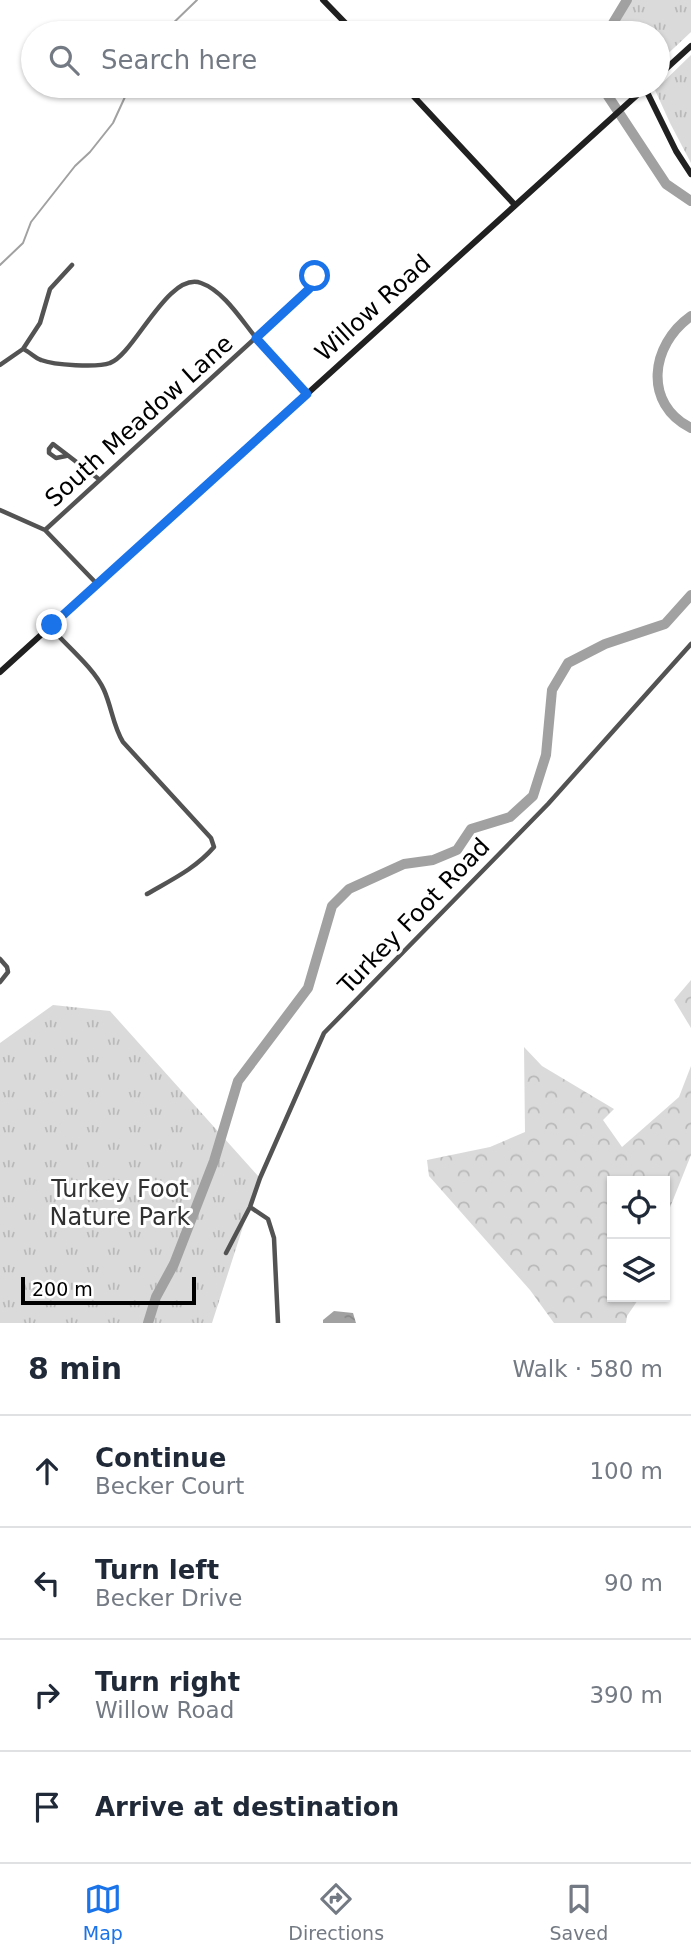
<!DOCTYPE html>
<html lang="en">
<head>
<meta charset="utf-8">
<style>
  body { margin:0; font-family:"DejaVu Sans",sans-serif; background:#f2f2f3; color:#1f2937 }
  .controls { position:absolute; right:21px; bottom:21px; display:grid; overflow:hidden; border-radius:0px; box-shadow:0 2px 5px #0004 }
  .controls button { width:63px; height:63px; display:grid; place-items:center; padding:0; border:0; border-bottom:2px solid #e0e1e3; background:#fff; color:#1f2937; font:35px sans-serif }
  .scale { position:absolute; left:21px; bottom:18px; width:175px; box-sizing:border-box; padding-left:7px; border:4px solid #000; border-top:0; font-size:19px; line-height:24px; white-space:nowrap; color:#000; -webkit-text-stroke:5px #fff; paint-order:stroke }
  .stop { position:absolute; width:21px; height:21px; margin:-16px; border:5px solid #1a73e8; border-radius:50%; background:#fff }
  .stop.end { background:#1a73e8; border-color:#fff; box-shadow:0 2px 7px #0008 }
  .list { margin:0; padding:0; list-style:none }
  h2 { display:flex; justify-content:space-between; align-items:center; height:91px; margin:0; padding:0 28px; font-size:30px }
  h2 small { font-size:23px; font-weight:400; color:#747a83 }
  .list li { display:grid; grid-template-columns:46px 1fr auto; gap:21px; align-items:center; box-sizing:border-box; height:112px; padding:0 28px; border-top:2px solid #e0e1e3 }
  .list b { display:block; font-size:26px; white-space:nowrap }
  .list p { margin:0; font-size:23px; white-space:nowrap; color:#747a83 }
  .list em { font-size:23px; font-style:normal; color:#747a83 }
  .icon { flex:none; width:38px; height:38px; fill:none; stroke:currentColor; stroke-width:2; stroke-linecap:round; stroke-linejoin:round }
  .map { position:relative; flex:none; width:691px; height:1323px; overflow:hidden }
  .search { position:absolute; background:#fff; box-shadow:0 2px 5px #0004; left:21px; right:21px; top:21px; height:77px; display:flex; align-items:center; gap:18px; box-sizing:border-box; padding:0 24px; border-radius:38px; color:#747a83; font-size:26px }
  .sheet { height:539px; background:#fff }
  nav { display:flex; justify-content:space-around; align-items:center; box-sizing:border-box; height:98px; border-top:2px solid #e0e1e3; background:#fff; font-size:19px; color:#747a83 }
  nav a { display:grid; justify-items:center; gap:4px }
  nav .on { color:#1a73e8 }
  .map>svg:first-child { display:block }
</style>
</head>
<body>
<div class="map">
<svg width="691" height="1323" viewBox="0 0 691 1323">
  <defs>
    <pattern id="grass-tufts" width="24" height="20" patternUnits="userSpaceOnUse" patternTransform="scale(1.75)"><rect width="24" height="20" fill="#dadada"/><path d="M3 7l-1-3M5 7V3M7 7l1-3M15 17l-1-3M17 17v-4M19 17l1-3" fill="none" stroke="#b9b9b9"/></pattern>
    <pattern id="forest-crowns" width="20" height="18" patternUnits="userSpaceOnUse" patternTransform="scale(1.75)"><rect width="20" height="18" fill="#dadada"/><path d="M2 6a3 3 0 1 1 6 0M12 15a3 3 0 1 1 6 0" fill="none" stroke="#b9b9b9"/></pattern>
    <pattern id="water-ripples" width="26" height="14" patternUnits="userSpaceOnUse" patternTransform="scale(1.75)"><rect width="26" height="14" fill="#a1a1a1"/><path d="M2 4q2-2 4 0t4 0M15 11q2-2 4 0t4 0" fill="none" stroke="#898989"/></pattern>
  </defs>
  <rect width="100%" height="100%" fill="#fff"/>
  <path fill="url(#grass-tufts)" d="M627,0H691V32L658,63V33H607Z
    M691,55V163L670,123L655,90Z
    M53,1005L110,1011L259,1177L212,1323H0V1043Z"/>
  <path fill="url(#forest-crowns)" d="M691,980V1028L674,1000Z
    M524,1047L542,1066L614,1109L603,1120L622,1147L679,1097L691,1066V1155L665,1220V1181H612V1297H640L627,1316L626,1323H554L530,1290L429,1176L427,1160L490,1147L525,1132Z"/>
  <path fill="url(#water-ripples)" d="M334,1311L353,1313L356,1323H323V1320Z"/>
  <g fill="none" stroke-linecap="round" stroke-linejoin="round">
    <path stroke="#a1a1a1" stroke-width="2" d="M163,33L197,0
      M0,265L23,243L31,222L75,166L90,152L113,123L130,86"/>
    <path stroke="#a1a1a1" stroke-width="10" d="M607,33L627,0
      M605,86L606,93L666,184L691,201
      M691,316C650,345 643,404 691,428
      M148,1323L156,1297L174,1264L214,1161L238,1081L308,988L332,906L349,889L404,864L433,860L457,850L471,829L510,817L533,796L546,755L552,690L568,663L605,644L665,624L691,595"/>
    <path stroke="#535353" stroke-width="4.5" d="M23,349L40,323L50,289L72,265
      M0,365L23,349C30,352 35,358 41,360C54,365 97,368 110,363C134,355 168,271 201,283C224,291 242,321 257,339C274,357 291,375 307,394
      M66,456L56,458L49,453V449L53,444L100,480
      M0,510L45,530L97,584
      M45,530L309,289L315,276
      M50,627C66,645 95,669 104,690C112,708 113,726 123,742L211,838L214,847C195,869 171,880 147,894
      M0,959L7,967L8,972L0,982
      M250,1207L268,1219L274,1238L278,1323
      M226,1253L250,1207L260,1178L324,1033L548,804L691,644"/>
    <path stroke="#202020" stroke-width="6" d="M323,0L355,33
      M658,76L691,46
      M404,86L515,205
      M645,88L676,151L691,174
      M0,672L647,86"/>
  </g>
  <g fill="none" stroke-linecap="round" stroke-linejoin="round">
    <path stroke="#1a73e8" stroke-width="9" d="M52,625L307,394L256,338L309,289L315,276"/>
  </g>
  <g text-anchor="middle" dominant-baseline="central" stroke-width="6" stroke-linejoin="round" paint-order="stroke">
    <g font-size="24" fill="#000" stroke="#fff">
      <text transform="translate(373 308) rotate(-42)">Willow Road</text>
      <text transform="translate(139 421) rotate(-42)">South Meadow Lane</text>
      <text transform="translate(414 916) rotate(-46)">Turkey Foot Road</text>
    </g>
    <g font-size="24" fill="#313131" stroke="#fff">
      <text x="120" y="1189">Turkey Foot<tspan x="120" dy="28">Nature Park</tspan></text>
    </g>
  </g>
</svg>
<div class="controls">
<button><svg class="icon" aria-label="locate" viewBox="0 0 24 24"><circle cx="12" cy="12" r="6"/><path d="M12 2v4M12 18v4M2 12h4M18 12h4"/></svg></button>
<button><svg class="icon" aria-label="layers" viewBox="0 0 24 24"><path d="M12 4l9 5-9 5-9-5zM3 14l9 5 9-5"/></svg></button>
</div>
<div class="scale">200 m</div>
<div class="stop" style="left:315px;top:276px"></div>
<div class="stop end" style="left:52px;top:625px"></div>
<div class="search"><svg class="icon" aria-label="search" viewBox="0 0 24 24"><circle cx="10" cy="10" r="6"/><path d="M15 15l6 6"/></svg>Search here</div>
</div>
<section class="sheet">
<h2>8 min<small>Walk · 580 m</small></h2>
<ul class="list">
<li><svg class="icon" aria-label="ahead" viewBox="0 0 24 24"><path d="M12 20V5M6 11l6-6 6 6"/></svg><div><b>Continue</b><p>Becker Court</p></div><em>100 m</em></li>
<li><svg class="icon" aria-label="left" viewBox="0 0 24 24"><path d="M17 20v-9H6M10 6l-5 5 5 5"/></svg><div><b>Turn left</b><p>Becker Drive</p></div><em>90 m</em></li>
<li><svg class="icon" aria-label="right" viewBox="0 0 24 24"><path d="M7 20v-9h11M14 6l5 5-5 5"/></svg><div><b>Turn right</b><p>Willow Road</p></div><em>390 m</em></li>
<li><svg class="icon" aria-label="arrive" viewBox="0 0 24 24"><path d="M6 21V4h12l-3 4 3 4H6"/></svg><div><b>Arrive at destination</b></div></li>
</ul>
</section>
<nav>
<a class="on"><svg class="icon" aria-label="map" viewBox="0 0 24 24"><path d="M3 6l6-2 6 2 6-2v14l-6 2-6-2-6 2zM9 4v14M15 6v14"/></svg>Map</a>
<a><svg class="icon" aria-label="directions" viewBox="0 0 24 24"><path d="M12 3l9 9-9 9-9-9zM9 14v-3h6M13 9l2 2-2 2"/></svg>Directions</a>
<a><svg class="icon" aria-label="saved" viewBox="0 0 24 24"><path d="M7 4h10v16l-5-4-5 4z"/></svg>Saved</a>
</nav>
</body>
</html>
